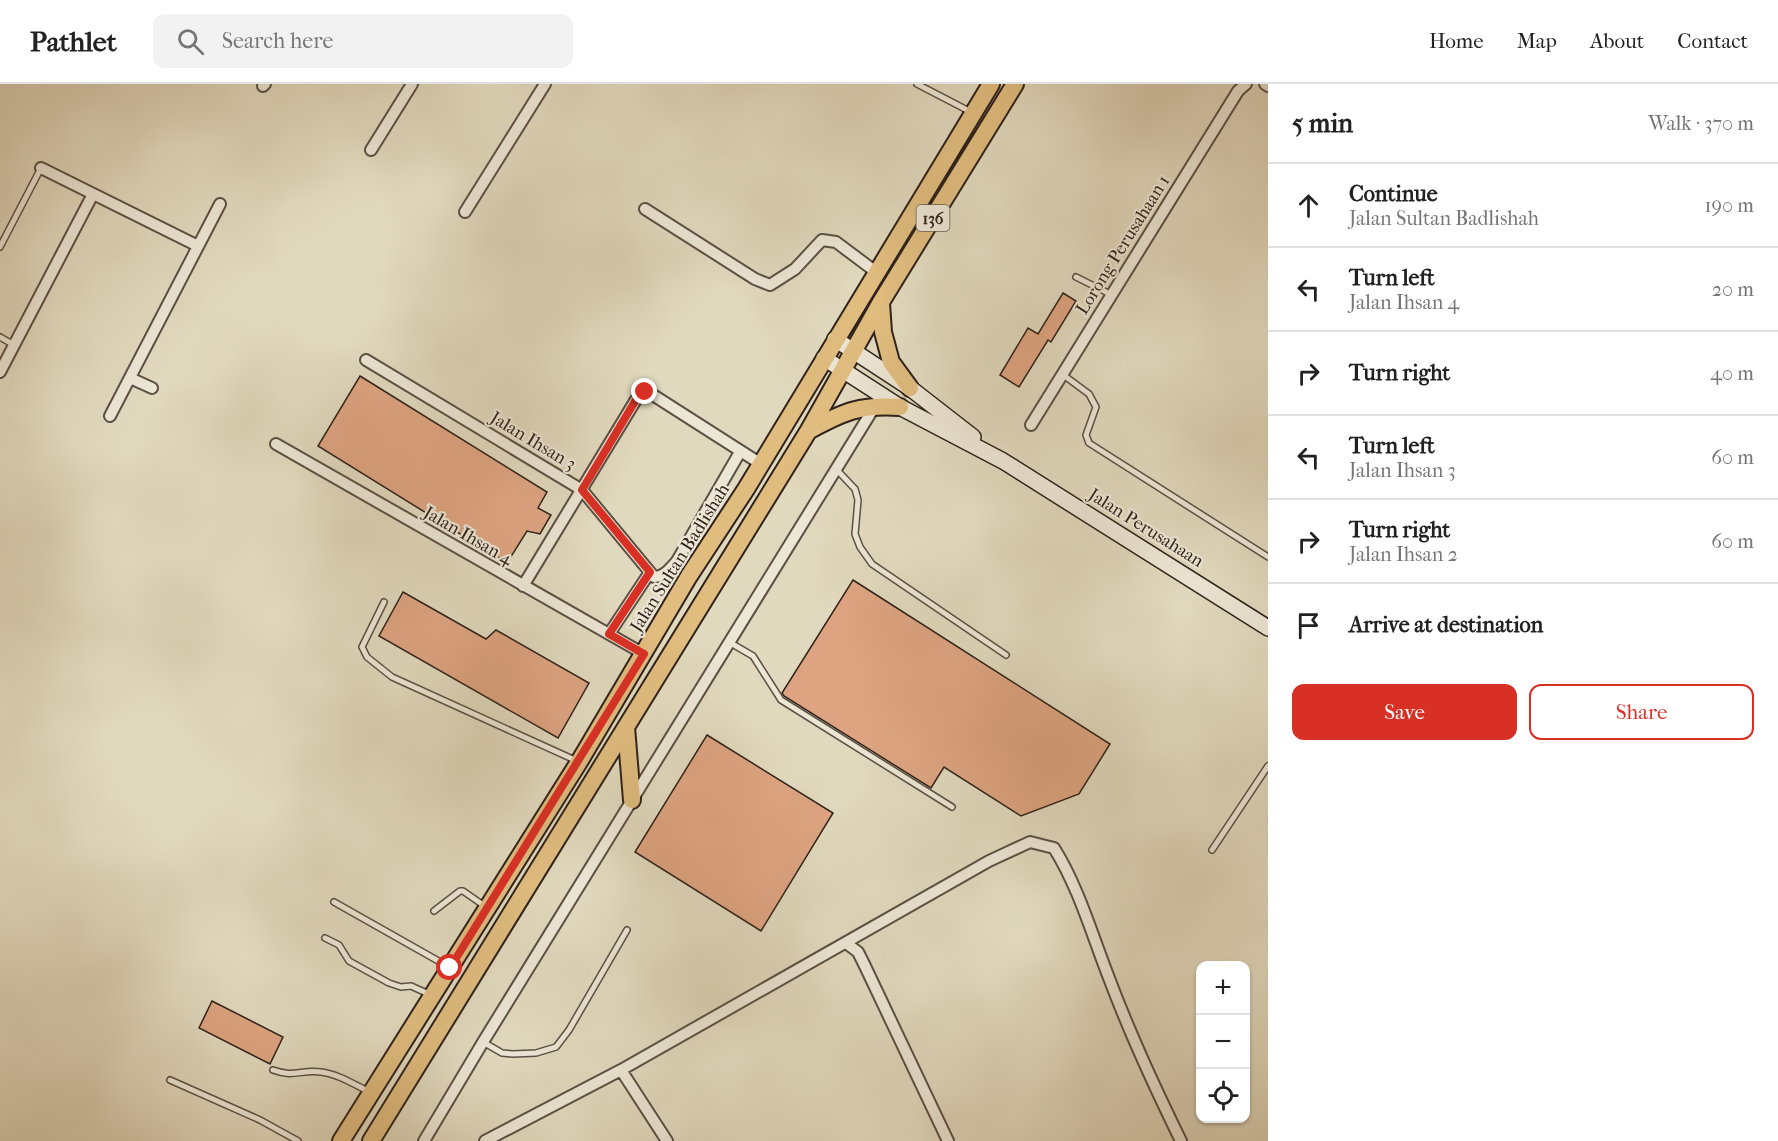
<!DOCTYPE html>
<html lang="en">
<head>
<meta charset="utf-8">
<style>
  body { margin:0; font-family:"IM FELL French Canon",serif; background:#f2f2f2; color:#222 }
  .controls { position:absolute; right:18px; bottom:18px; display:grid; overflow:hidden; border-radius:12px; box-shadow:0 2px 4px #0004 }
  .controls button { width:54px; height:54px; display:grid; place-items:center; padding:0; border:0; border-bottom:2px solid #e0e0e0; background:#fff; color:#222; font:30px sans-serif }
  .stop { position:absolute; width:18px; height:18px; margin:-14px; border:4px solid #d93025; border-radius:50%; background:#fff }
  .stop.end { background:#d93025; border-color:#fff; box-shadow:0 2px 6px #0008 }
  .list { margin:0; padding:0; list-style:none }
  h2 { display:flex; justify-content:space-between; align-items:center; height:78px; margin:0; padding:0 24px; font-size:26px }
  h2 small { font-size:20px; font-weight:400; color:#767676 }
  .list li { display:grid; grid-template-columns:39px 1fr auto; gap:18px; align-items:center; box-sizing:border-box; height:84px; padding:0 24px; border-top:2px solid #e0e0e0 }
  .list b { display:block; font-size:22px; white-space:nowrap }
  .list p { margin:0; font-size:20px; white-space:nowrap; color:#767676 }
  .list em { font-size:20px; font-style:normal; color:#767676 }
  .actions { display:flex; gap:12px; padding:18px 24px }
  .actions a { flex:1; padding:14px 0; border:2px solid #d93025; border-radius:12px; text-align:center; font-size:21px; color:#d93025 }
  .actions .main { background:#d93025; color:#fff }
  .icon { flex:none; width:33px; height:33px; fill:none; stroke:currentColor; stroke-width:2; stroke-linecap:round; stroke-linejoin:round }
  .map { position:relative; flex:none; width:1268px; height:1057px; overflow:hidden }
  header { display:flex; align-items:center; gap:36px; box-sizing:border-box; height:84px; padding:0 30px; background:#fff; border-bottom:2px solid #e0e0e0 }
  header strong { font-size:28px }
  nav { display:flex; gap:33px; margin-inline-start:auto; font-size:21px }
  .search { width:420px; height:54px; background:#f2f2f2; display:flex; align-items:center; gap:15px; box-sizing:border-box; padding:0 21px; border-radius:12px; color:#767676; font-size:22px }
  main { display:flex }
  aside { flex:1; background:#fff }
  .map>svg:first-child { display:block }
</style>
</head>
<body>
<header>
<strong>Pathlet</strong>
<div class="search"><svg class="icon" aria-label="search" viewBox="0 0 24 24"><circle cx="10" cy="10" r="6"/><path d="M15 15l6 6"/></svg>Search here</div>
<nav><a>Home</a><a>Map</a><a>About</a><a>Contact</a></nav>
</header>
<main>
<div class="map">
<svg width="1268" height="1057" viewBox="0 0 1268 1057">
  <rect width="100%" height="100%" fill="#e1d9be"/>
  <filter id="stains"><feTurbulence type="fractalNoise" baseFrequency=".00333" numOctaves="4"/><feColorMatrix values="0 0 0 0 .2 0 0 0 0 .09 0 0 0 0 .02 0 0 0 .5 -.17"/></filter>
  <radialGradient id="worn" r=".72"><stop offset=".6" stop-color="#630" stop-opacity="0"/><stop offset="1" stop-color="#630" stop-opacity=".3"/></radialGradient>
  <path fill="#dea481" stroke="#2e221b" stroke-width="1.5" d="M1063,209L1076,217L1051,258L1048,256L1019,303L1000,291L1028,244L1038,250Z
    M360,292L547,408L538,424L551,431L540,450L527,447L507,479L318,362Z
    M853,496L1110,660L1079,710L1021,732L944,683L931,704L784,612L782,609Z
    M403,508L486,555L496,546L589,599L558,654L379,552Z
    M707,651L833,729L761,847L635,768Z
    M212,917L283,953L270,980L199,944Z"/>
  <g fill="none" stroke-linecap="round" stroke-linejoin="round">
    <g stroke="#5b5044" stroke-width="8">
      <path id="service" d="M917,0L971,28
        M0,163L41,84
        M1076,193L1112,211
        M0,253L14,261
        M1062,290L1089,310L1096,323L1086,351L1089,359L1268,473
        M836,385L855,405L858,416L855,450L860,463L872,480L1006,571
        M384,518L362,563L367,573L392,593L577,677
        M729,558L753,572L781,616L952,723
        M1212,766L1268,682
        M334,818L449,883
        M434,827L460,807H463L486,823
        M325,854L339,861L349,877L389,899L401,903L411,902L431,911
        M483,958L502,969L513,970L536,969L556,963L569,946L627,846
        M273,986C294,994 302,985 321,988C338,990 355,1001 370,1008
        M170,996L260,1036L298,1057"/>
    </g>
    <g stroke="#5b5044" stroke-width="14">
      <path id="minor" d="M1265,0L1268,2
        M263,2L265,0
        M371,66L412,0
        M41,84L198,162
        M645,125L755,195L770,201L795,185L822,156L836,158L876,188
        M465,128L545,0
        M366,276L582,406L654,493C664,493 671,484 677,477L740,368
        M0,288L93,110
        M130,294L152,304
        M110,332L220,120
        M1031,341L1238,7L1246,0
        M276,360L644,570
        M523,502L637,314L645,308L653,311L761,380
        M609,550L650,488
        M846,859L858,868L864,880L948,1057
        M621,986L667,1057
        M424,1057L483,958L875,322
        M485,1057L621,986L989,777L1030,758L1054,764C1079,804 1092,851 1109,894C1130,950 1155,1004 1181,1057"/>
    </g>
    <g stroke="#2e221b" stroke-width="18">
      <path id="secondary" d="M835,255L910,304L973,353
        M824,274L900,323L1003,377L1268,544"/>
    </g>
    <g stroke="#2e221b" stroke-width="20">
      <path id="primary" d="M881,219L883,248L891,278L910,304
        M810,346C843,328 861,320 900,323
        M626,643L632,716
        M341,1057L579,678L689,492L746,405L991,0
        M371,1057L809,346L881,218L1015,0"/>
    </g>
    <use href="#service" stroke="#ece6d5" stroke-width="5"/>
    <use href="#minor" stroke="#ece6d5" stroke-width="10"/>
    <use href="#secondary" stroke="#ece6d5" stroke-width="15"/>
    <use href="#primary" stroke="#e0bc7f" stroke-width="16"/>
  </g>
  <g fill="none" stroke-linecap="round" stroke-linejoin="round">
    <path stroke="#d93025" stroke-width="8" d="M450,884L644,570L609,550L650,488L582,406L637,314L645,308"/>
  </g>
  <g text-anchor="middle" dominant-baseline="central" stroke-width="4.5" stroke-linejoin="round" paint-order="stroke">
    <rect fill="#ece6d5" stroke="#675d53" stroke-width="1.5" x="916.5" y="121" width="33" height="26" rx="4.5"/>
    <g font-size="16" font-weight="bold" fill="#2e221b">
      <text x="933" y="134">136</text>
    </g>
    <g font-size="18" fill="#2e221b" stroke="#ece6d5">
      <text transform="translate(1123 161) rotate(-58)">Lorong Perusahaan 1</text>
      <text transform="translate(533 357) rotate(31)">Jalan Ihsan 3</text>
      <text transform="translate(1146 444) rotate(32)">Jalan Perusahaan</text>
      <text transform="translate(468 452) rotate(30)">Jalan Ihsan 4</text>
      <text transform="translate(680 474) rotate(-58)">Jalan Sultan Badlishah</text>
    </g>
  </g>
  <rect width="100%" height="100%" filter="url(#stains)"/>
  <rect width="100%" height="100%" fill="url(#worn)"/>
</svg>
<div class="controls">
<button>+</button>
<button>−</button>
<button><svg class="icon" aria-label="locate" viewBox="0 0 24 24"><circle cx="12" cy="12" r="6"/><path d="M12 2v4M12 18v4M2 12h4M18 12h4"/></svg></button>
</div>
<div class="stop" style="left:450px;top:884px"></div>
<div class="stop end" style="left:645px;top:308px"></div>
</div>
<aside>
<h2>5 min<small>Walk · 370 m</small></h2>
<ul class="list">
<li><svg class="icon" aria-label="ahead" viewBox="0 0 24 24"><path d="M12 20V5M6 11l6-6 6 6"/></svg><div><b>Continue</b><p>Jalan Sultan Badlishah</p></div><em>190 m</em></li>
<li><svg class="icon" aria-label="left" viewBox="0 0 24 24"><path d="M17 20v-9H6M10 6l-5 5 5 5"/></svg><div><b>Turn left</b><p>Jalan Ihsan 4</p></div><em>20 m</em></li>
<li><svg class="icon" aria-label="right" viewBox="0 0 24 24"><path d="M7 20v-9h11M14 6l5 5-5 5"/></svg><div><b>Turn right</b></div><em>40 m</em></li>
<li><svg class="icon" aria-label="left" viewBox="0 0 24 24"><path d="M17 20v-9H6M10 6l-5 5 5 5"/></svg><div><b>Turn left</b><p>Jalan Ihsan 3</p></div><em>60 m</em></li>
<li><svg class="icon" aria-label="right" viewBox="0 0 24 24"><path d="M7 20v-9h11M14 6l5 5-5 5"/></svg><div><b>Turn right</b><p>Jalan Ihsan 2</p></div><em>60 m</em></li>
<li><svg class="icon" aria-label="arrive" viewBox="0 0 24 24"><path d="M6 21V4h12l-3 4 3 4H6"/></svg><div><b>Arrive at destination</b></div></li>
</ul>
<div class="actions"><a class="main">Save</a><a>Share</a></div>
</aside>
</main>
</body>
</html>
